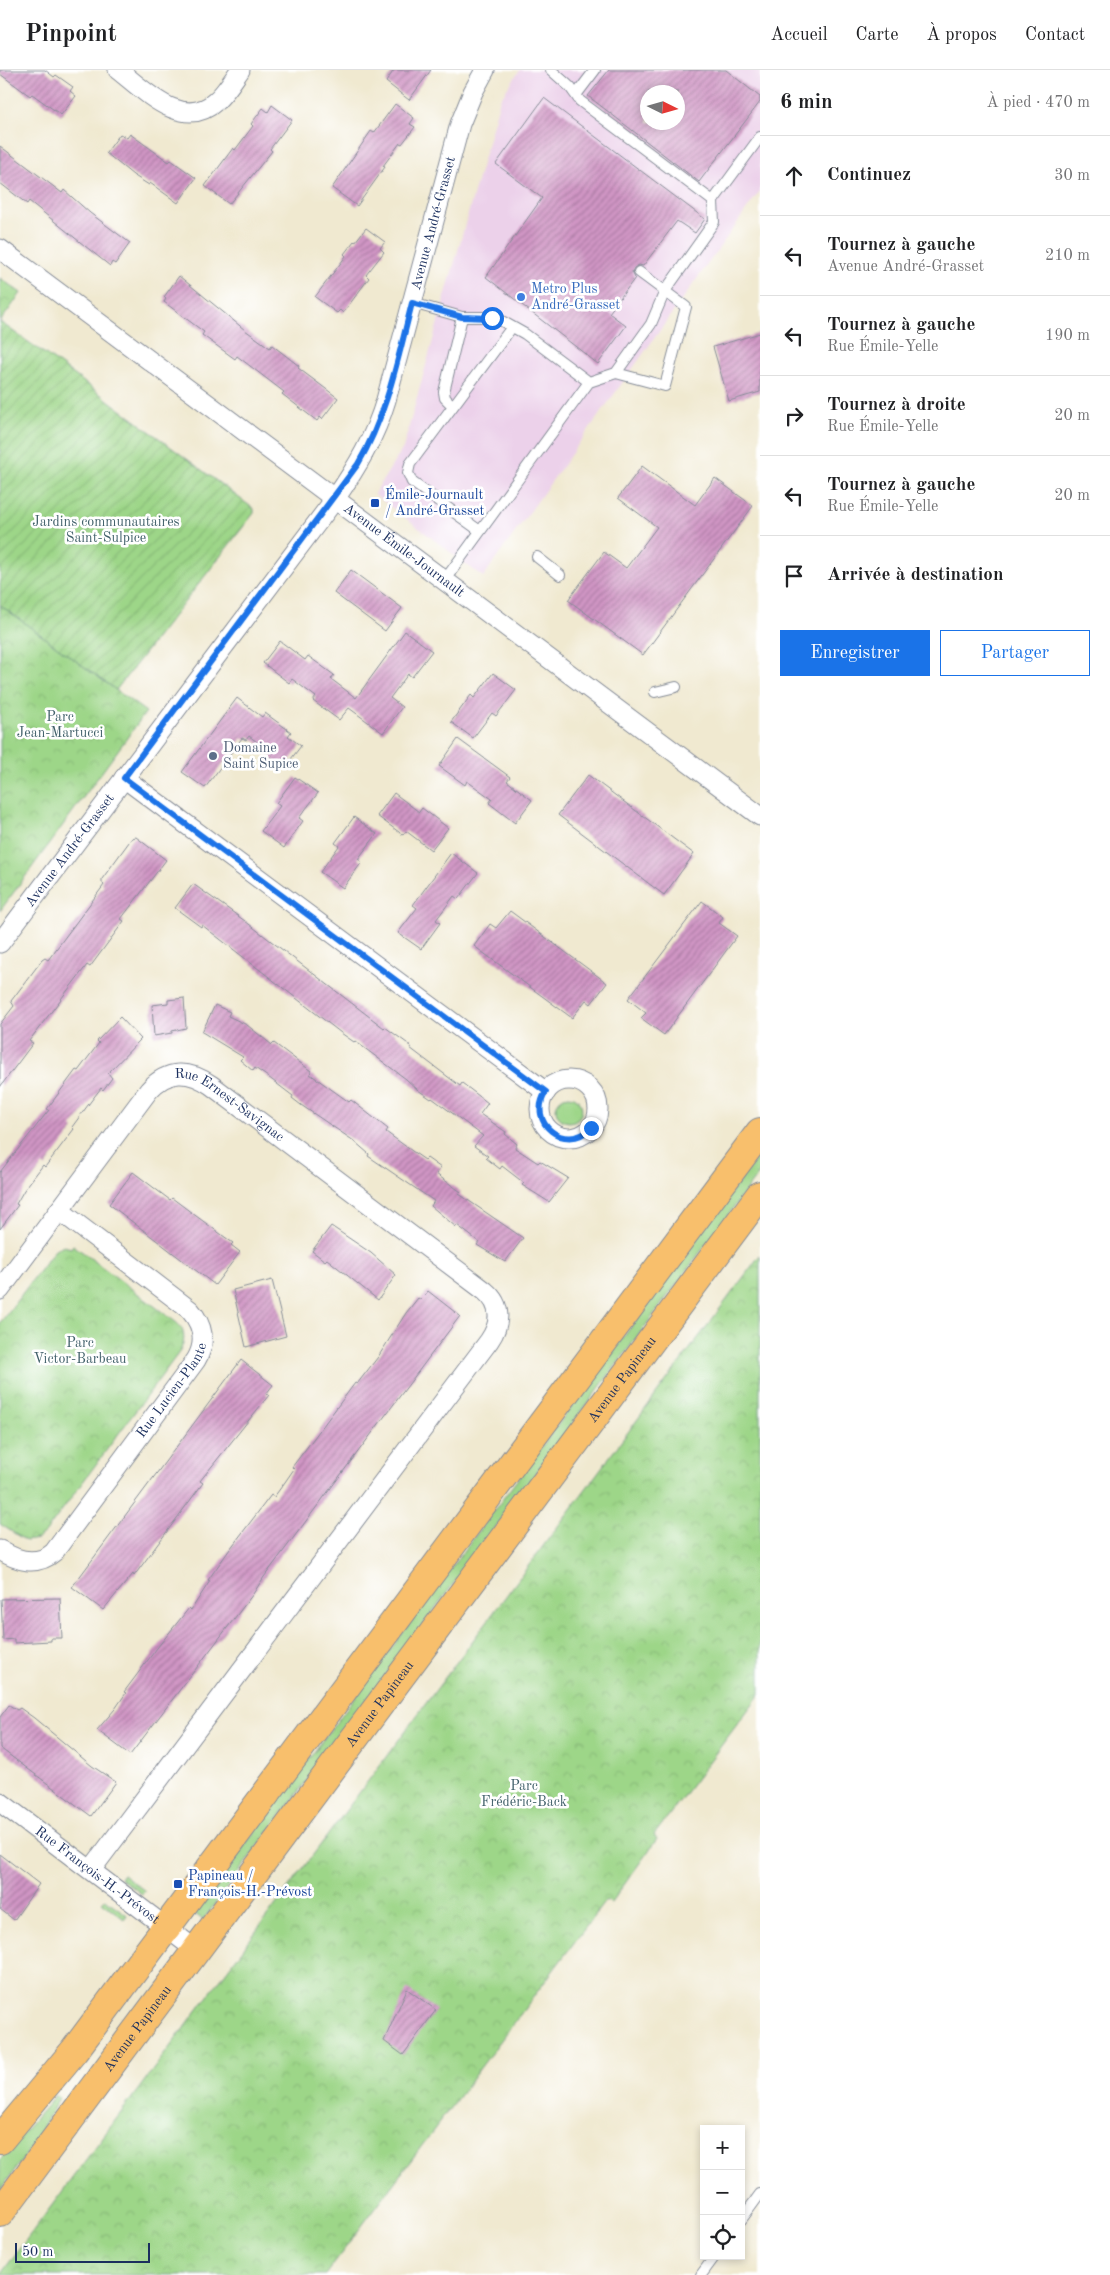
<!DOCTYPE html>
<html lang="fr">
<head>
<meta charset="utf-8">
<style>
  body { margin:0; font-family:"Old Standard TT",serif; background:#f2f2f2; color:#202124 }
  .controls { position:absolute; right:15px; bottom:15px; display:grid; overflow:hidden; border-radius:0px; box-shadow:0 2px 8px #0003 }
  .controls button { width:45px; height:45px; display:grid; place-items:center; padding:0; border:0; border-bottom:1px solid #e0e0e0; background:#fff; color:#202124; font:25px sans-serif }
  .compass { position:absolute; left:640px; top:15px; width:45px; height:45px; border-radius:50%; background:#fff; box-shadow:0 2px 8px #0003; rotate:95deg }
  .scale { position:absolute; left:15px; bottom:12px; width:135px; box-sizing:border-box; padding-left:5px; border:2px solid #1b2f5e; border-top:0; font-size:14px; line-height:18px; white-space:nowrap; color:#1b2f5e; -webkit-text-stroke:4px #fff; paint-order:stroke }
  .stop { position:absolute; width:15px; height:15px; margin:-11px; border:4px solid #1a73e8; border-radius:50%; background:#fff }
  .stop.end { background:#1a73e8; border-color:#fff; box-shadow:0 1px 5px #0008 }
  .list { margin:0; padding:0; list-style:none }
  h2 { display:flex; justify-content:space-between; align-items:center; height:65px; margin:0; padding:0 20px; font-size:21px }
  h2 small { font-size:16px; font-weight:400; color:#757577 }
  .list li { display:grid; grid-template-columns:32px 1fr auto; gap:15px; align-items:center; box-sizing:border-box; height:80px; padding:0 20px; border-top:1px solid #e0e0e0 }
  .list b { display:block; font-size:19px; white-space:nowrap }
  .list p { margin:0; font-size:16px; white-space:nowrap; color:#757577 }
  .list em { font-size:16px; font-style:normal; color:#757577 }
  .actions { display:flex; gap:10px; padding:15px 20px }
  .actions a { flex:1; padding:11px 0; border:1px solid #1a73e8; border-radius:0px; text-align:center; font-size:18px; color:#1a73e8 }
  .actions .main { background:#1a73e8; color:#fff }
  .icon { flex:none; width:28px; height:28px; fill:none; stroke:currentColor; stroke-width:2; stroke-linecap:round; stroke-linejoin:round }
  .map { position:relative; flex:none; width:760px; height:2205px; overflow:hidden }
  header { display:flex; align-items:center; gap:30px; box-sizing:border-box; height:70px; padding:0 25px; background:#fff; border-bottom:1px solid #e0e0e0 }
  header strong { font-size:24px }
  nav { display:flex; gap:28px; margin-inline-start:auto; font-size:18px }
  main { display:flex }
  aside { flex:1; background:#fff }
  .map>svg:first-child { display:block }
</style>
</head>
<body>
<header>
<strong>Pinpoint</strong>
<nav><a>Accueil</a><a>Carte</a><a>À propos</a><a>Contact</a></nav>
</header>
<main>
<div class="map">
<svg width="760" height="2205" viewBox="0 0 760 2205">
  <defs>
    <pattern id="park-crowns" width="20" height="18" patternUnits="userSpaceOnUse" patternTransform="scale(1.25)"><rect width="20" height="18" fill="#9dd688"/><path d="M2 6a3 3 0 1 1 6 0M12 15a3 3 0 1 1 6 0" fill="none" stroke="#87b878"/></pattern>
    <pattern id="garden-furrows" width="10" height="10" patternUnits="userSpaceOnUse" patternTransform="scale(1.25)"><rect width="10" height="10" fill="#9dd688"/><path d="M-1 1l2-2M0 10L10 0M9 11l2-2" fill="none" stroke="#87b878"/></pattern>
    <pattern id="building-hatch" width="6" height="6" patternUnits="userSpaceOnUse" patternTransform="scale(1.25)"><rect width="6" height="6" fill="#d095c4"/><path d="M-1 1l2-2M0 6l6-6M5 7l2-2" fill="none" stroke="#a87aa2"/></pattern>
  </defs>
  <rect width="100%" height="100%" fill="#fff"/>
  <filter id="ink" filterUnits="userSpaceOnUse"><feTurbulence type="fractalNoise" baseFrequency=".02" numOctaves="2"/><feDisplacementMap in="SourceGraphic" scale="10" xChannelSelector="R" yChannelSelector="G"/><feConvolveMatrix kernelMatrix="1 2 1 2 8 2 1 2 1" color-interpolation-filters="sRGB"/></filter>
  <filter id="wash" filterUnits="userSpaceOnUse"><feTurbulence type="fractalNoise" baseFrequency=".0096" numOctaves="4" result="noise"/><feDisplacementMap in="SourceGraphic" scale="20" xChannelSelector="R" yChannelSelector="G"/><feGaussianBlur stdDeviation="1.12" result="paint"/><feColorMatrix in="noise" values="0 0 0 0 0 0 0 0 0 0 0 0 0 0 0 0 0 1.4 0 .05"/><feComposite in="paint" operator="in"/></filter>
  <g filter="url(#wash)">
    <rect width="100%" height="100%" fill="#f0e9d0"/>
    <path fill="#ecd1ea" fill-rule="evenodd" d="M520,0H760V121L483,507L374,424L403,378L500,29ZM648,22H678V52H648Z"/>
    <path fill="#9dd688" stroke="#5c8273" d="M556 1039a13 13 0 1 1 26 0a13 13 0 1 1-26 0Z
      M760,1084V1102L203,1850L194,1843Z
      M123,1804L145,1821L142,1824L120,1808Z
      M105,1829L127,1845L124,1849L102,1832Z
      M56,2025L59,2028L31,2078L0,2120V2090Z"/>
    <path fill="url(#park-crowns)" stroke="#5c8273" d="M0,208L21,223L0,252Z
      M0,535L146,642L0,841Z
      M73,1175L177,1253C186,1261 185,1271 180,1281L45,1463L37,1469L26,1471L0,1454V1253L55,1180L64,1176L71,1178Z
      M760,1185V1624L654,1765L657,1769L611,1833L606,1830L325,2205H0Z"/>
    <path fill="url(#garden-furrows)" stroke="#5c8273" d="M0,252L61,295L254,439V443L116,620L0,535Z"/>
    <g id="blocks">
      <path fill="url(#building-hatch)" fill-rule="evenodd" d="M0,0H45L54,7L56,5L73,17L70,21L76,26L61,45L32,24L30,26L0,4Z
        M394,0H431L409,30L386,12Z
        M609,0H726L760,27V32L699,112L588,26ZM648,22H678V52H648Z
        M544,28L705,149L695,163L677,151L643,196L639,195L634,198L632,202L635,208L609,243L626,256L598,294L486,207L542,128L496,94Z
        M395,34L414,48L410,54L415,57L402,74L400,73L383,96L385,97L357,136L332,118L371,61L374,63Z
        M272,35L292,50L270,79L272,81L229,134L205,116L233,78L235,80L253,56L251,54L263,38L268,42Z
        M120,64L127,68L130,64L169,92L171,90L196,108L178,133L150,113L149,115L133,105L106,83Z
        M0,76L62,123L64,120L90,143L130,173L115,194L112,192L110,196L29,131L27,134L0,113Z
        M366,158L385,172L380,178L384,182L366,205L369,208L343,243L340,240L337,243L315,227L346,186L344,184L354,171L355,172Z
        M179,206L245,260L270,278L272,275L299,296L298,298L338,328L322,349L320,347L317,351L282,324L284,322L237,286L235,289L202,265L204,262L164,232L166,229L164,227Z
        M760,263V322L729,331L713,277Z
        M642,396L695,435L715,408L753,436L643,585L568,530L604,482L626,498L657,457L618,428Z
        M351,500L402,538L385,561L334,523Z
        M405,561L432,581L412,607L408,604L390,628L402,637L383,663L349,638L339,650L313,631L316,627L292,609L289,613L263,593L280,571L305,590L308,586L334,605L331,609L356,628Z
        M493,603L516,620L496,646L492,643L473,668L451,652L471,625L474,628Z
        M237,628L262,647L265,643L291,662L288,666L301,676L284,698L270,688L273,684L249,666L246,670L242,668L205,718L182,702Z
        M458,669L510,707L507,711L532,730L515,753L489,733L492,729L467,711L465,715L439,696Z
        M588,705L694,784L664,825L558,745Z
        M295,707L318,723L299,748L303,751L284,778L261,761L280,736L276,733Z
        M394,723L419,742L422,738L448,758L431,780L406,761L403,765L377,746Z
        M354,747L377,764L358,789L362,792L343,818L320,802L339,776L335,773Z
        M136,767L166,790L121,849L124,851L90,897L87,895L29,971L33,973L0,1017V954L14,936L11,931L42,890L45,888L48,890L104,815L102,813V809L132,768Z
        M451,783L478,803L458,829L454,826L436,850L440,853L421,879L398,863L417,838L413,835Z
        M193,814L245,851L384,958L385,957L411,976L410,978L460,1016L462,1013L488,1033L480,1044L506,1062L505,1064L517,1074L515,1078L538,1093L540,1091L568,1108L549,1132L522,1115L524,1113L502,1096L500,1099L486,1088L488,1086L474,1076L483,1066L432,1028L431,1029L418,1020L406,1009L355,971L354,972L341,963L202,855L201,857L175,838Z
        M702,831L723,847L719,853L737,866L664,965L641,948L646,943L628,929Z
        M510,841L607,913L591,934L586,930L572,948L474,876L490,854L496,858Z
        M184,928L186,958L172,961V963L154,966L152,935L168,933V930Z
        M215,935L230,942L228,946L247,955L272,975L274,973L311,1001L310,1004L349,1032L351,1030L388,1059L386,1062L412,1081L425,1090L427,1088L441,1098L436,1104L461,1122L459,1124L523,1168L505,1192L477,1175L479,1172L457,1155L456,1157L431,1136L434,1131L368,1086L369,1084L354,1071L301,1035L292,1028L293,1026L268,1007L255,998L253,1001L240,990L243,987L202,962Z
        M120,947L141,969L108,1003L112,1008L103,1020L101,1018L91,1031L72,1057L74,1059L45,1097L43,1095L24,1120L16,1134L18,1135L0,1159V1102L49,1040L47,1039L76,1000L78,1001L99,973L97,971Z
        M133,1102L170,1130L172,1128L192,1143L233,1173L231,1175L240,1182L215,1215L109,1134Z
        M331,1156L371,1183L396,1205L378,1230L327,1189L325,1191L312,1181Z
        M272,1210L286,1266L246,1277L233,1220Z
        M428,1221L460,1246L264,1507L253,1524L130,1685L97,1660L115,1639L126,1623L124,1622L157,1578L189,1538L191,1540L210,1511L208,1510L230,1479L271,1425L274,1427L285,1412L294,1399L292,1397L299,1388L355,1313L357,1314L378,1287L406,1243L418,1228L421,1230Z
        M241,1290L273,1315L266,1324L269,1325L200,1411L203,1413L134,1506L133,1504L103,1540L72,1517Z
        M60,1528L62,1568H51V1571L14,1573V1569L3,1570L1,1529Z
        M9,1635L17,1640L20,1638L34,1648L92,1696L116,1712L91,1746L0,1678V1647Z
        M0,1784L39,1814L14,1850L0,1839Z
        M407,1919L436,1940L403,1985L384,1971Z"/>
    </g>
  </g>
  <g filter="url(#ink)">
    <use href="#blocks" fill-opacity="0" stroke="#868c97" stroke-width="1"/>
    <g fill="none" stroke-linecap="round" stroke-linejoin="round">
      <g stroke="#868c97" stroke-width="12">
        <path id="lane" d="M551,0L570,17L580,31L713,131
          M576,25L595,0
          M412,233L462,247H485L500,250L525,264L589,312L444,511
          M616,303L665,316L686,237L639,202
          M589,312L616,303L651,254L665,221L714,152L713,131L760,67
          M453,336L445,328L444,322L462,247
          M480,461L412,412L408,403L410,394L512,257
          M537,487L560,505
          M655,622L676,617
          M741,2150L760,2124
          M701,2205L715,2186"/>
      </g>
      <g stroke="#868c97" stroke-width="21">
        <g id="street">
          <path d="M118,0C144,20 183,62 216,31C226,22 233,10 240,0"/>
          <path id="s1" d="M0,179L760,746"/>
          <path d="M124,708L546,1022"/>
          <path id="s2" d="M0,873L335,429C357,397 375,367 386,330L460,54L473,22L485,0"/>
          <circle cx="569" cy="1039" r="29"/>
          <path id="s3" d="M0,1220L149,1020C168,999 189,1000 211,1015L485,1221C502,1235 501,1254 489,1271L91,1800"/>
          <path id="s4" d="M0,1480C17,1491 37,1497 54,1482L196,1290C207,1272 203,1255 190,1240L59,1140"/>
          <path id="s5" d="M0,1732L196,1880"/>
        </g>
      </g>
      <g stroke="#868c97" stroke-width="30">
        <g id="primary">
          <path d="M0,2070L74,1981L760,1062"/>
          <path id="s6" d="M0,2143L760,1125"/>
        </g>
      </g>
      <use href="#lane" stroke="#fff" stroke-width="10"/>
      <use href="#street" stroke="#fff" stroke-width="19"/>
      <use href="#primary" stroke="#f8bf6c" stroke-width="28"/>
    </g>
  </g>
  <g fill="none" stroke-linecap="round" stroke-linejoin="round" filter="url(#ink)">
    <path stroke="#1a73e8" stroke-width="6" d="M492,248L462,247L412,233C398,288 387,345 358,394L124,708L546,1022C526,1052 565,1084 591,1058"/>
  </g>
  <circle fill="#3f7fe0" stroke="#fff" stroke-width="2" cx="521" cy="227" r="5"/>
  <g fill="#1a4fb4" stroke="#fff" stroke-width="2">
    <rect x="370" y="428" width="10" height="10" rx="2.5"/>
    <rect x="173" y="1809" width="10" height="10" rx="2.5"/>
  </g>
  <circle fill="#5c6f8a" stroke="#fff" stroke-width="2" cx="213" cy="686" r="5"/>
  <g text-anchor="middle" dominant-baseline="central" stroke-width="5" stroke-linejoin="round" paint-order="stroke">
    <g font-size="14" fill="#1b2f5e" stroke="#fff">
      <text stroke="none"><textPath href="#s2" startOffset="851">Avenue André-Grasset</textPath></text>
      <text stroke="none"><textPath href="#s1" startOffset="504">Avenue Émile-Journault</textPath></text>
      <text stroke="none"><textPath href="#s2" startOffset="116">Avenue André-Grasset</textPath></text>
      <text stroke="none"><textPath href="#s3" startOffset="344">Rue Ernest-Savignac</textPath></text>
      <text stroke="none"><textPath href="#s6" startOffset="1040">Avenue Papineau</textPath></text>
      <text stroke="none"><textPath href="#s4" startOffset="259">Rue Lucien-Plante</textPath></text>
      <text stroke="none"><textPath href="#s6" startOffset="635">Avenue Papineau</textPath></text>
      <text stroke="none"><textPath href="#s5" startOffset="122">Rue François-H.-Prévost</textPath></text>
      <text stroke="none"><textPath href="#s6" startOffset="230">Avenue Papineau</textPath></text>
    </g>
    <g font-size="14" fill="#366cbe" stroke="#fff" text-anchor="start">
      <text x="531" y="219">Metro Plus<tspan x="531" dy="16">André-Grasset</tspan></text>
    </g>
    <g font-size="14" fill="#164399" stroke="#fff" text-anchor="start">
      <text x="385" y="425">Émile-Journault<tspan x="385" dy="16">/ André-Grasset</tspan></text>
      <text x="188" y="1806">Papineau /<tspan x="188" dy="16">François-H.-Prévost</tspan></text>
    </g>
    <g font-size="14" fill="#42616b" stroke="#fff">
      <text x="106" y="452">Jardins communautaires<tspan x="106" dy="16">Saint-Sulpice</tspan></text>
      <text x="60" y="647">Parc<tspan x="60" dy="16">Jean-Martucci</tspan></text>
      <text x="80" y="1273">Parc<tspan x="80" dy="16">Victor-Barbeau</tspan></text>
      <text x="524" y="1716">Parc<tspan x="524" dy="16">Frédéric-Back</tspan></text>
    </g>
    <g font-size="14" fill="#4e5e75" stroke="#fff" text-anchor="start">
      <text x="223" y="678">Domaine<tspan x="223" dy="16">Saint Supice</tspan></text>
    </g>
  </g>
</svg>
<div class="controls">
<button>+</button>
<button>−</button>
<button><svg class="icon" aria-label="locate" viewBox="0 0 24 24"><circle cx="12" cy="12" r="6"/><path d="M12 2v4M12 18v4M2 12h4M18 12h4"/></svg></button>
</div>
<svg class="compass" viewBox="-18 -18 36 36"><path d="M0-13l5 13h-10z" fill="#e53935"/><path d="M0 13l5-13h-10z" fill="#757577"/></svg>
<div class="scale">50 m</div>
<div class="stop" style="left:492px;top:248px"></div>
<div class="stop end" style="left:591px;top:1058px"></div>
</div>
<aside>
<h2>6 min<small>À pied · 470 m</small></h2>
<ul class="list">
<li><svg class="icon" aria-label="ahead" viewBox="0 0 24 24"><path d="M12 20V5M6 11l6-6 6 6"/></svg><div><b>Continuez</b></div><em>30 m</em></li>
<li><svg class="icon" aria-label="left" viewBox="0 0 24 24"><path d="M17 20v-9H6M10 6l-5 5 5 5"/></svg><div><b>Tournez à gauche</b><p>Avenue André-Grasset</p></div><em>210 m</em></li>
<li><svg class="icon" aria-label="left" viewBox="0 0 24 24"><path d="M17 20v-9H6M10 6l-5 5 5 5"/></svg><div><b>Tournez à gauche</b><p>Rue Émile-Yelle</p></div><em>190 m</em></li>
<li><svg class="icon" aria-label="right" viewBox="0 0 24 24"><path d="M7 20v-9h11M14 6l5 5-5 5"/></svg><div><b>Tournez à droite</b><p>Rue Émile-Yelle</p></div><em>20 m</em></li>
<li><svg class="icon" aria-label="left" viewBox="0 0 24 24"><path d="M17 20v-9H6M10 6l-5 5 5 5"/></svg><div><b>Tournez à gauche</b><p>Rue Émile-Yelle</p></div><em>20 m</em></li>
<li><svg class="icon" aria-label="arrive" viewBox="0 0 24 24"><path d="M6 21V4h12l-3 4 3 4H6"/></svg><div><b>Arrivée à destination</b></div></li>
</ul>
<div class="actions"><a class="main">Enregistrer</a><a>Partager</a></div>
</aside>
</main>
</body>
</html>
